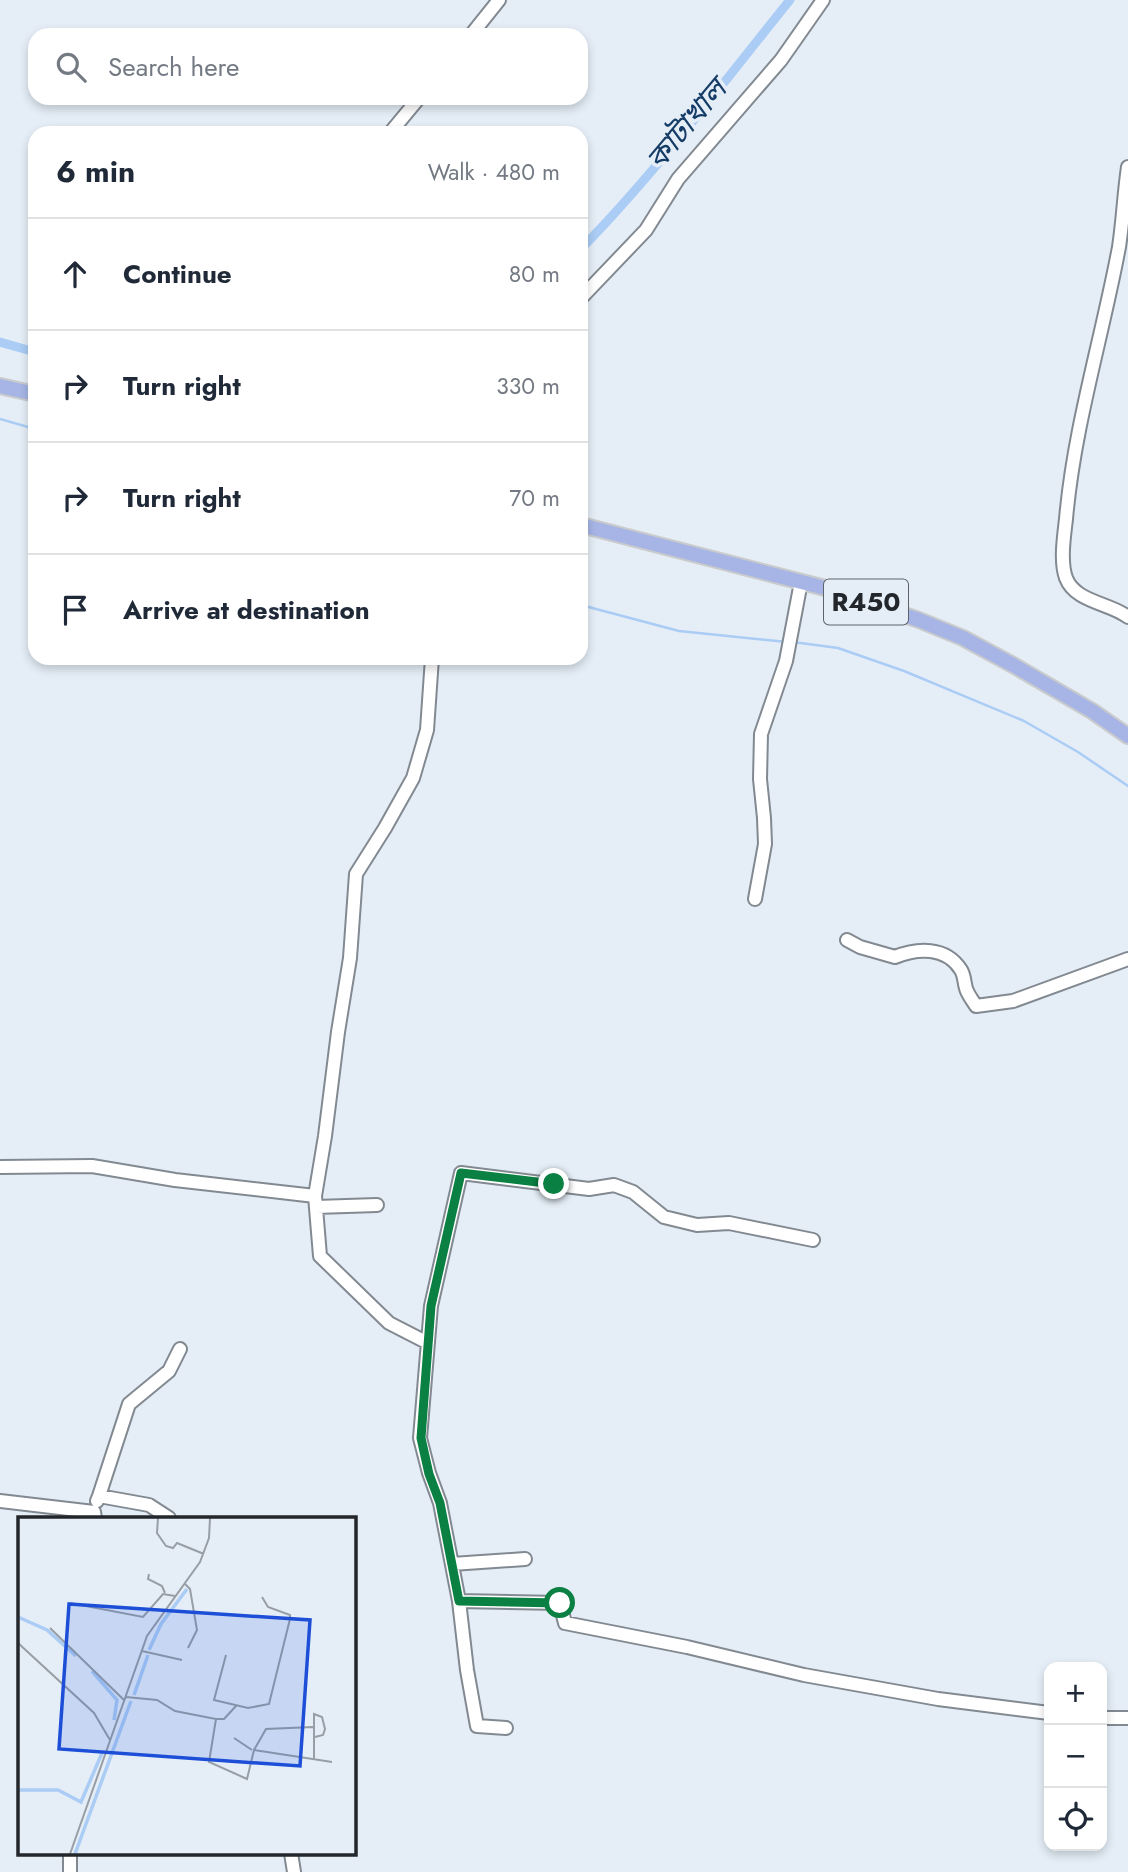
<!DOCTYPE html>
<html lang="en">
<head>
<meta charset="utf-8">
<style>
  body { margin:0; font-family:Jost,"Noto Sans Bengali",sans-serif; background:#f2f2f3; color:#1f2937 }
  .controls { position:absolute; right:21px; bottom:21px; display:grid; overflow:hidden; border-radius:14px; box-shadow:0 4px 10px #0003 }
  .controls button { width:63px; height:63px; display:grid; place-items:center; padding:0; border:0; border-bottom:2px solid #e0e1e3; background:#fff; color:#1f2937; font:35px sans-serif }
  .stop { position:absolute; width:21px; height:21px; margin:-16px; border:5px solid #0b8043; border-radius:50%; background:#fff }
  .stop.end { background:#0b8043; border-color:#fff; box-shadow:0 2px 7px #0008 }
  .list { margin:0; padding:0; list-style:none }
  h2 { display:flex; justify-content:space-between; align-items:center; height:91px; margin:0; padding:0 28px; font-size:30px }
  h2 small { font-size:23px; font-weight:400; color:#747a83 }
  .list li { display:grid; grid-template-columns:46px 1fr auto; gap:21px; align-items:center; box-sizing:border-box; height:112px; padding:0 28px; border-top:2px solid #e0e1e3 }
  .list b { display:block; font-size:26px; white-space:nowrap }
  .list em { font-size:23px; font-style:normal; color:#747a83 }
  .icon { flex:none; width:38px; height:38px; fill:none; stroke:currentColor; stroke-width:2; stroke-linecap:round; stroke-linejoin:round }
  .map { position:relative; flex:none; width:1128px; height:1872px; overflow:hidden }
  .search { position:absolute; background:#fff; box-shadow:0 4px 10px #0003; left:28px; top:28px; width:560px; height:77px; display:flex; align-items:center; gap:18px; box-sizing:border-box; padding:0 24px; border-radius:21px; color:#747a83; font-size:26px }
  .panel { position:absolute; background:#fff; box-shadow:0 4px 10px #0003; left:28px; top:126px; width:560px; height:539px; border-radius:21px }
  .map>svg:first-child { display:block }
</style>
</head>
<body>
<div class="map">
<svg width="1128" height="1872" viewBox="0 0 1128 1872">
  <rect width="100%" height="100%" fill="#e5eef7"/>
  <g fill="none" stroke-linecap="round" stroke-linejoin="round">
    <path stroke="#aaccf5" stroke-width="2.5" d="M0,419L35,429
      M581,605L679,631L787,642
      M793,642L838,648L904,671L1024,721L1078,752L1128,786"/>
    <path stroke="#aaccf5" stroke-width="9" d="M581,249C657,171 722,84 790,0
      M0,342L35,352"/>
    <g stroke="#828991" stroke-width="16">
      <path id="minor" d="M471,35L499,0
        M390,133L419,98
        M1128,167C1124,194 1123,221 1119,247C1102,338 1074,427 1066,519C1064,537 1060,561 1066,578C1075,602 1110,603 1128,617
        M581,298L646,230L678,179L781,60L823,0
        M755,899L765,844L764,818L760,779L761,734L786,661L801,582
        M847,940L860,947L895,957C917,948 946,946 961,970C965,976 964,985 967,991C969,996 973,1001 976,1006L1013,1001L1128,959
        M0,1167L92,1166L175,1180L315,1196L325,1136L338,1032L350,958L356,874L385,828L413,778L427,730L432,658
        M315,1196L320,1256L389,1323L428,1343
        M316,1207L377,1205
        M813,1240L729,1223L697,1225L664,1217L633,1192L614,1185L589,1189L461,1173L431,1306L420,1438L429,1473L440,1503L459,1601L560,1603L565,1623L687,1647L804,1675L938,1699L1049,1713
        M99,1496L129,1404L169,1371L180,1349
        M0,1501L94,1512L95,1518
        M97,1501L99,1496L149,1505L169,1518
        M452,1564L525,1559
        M459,1601L467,1670L477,1726L506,1728
        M1102,1718H1128
        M291,1853L294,1872
        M70,1872V1853"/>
    </g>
    <g stroke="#cacbcc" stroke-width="18">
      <path id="major" d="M0,386L35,394
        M581,525L825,588L919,620L963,638L1013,665L1092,711L1128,736"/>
    </g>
    <use href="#minor" stroke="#fff" stroke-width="12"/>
    <use href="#major" stroke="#a6b5e5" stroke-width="14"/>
  </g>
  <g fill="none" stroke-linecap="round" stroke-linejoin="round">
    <path stroke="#0b8043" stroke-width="9" d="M554,1184L461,1173L431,1306L421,1438L429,1474L440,1503L459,1601L560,1603"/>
  </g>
  <g text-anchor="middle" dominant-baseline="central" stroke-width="7" stroke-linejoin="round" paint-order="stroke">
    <rect fill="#e5eef7" stroke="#5d6268" stroke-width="2" x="824" y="579.5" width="84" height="45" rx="5"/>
    <g font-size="26" font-weight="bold" fill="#23262a">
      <text x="866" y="602">R450</text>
    </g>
    <g font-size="30" font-style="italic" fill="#153c67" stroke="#e5eef7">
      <text transform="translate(686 124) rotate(-50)">কাটাখাল</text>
    </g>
  </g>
  <g transform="translate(18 1517)">
    <rect width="338" height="338" fill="#e5eef7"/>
    <path fill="none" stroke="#aaccf5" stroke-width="3.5" d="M0,100L29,113L58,139M131,133L143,107L169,72M74,154L99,183L96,203M116,178L130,138M0,273H40L63,285L84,236M57,337L113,184"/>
    <path fill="none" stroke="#979ea5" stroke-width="2" d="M140,1L139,16L148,29L155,31L159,26L186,37M131,57L130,62L144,69L147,76M167,67L172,72L179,113L170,131M52,86L125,100L145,77L157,79M32,111L107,184M0,126L76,196L92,223M124,134L164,143M208,138L196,183L230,191L251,187L272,102V98L250,90L244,80M108,180L139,183L157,194L198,202L191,245L229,262L236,233L314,245M198,202H206L218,189M216,221L234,233M236,233L248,212L295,210M296,242V197L304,200L307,212L305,218L297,220M52,337L129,119L182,45L191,21L192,1"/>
    <path fill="#1d4ed8" fill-opacity="0.15" stroke="#1d4ed8" stroke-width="3.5" d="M51,87L292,103L282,249L41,232Z"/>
    <rect width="338" height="338" fill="none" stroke="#23262a" stroke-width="3.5"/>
  </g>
</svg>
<div class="controls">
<button>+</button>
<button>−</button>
<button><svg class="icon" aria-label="locate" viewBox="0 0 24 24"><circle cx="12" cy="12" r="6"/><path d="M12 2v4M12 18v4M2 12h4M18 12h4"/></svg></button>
</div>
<div class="stop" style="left:560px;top:1603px"></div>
<div class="stop end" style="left:554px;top:1184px"></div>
<div class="search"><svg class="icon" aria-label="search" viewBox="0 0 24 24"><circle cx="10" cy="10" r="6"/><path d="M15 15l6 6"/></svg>Search here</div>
<section class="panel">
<h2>6 min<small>Walk · 480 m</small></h2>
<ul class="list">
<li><svg class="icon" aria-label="ahead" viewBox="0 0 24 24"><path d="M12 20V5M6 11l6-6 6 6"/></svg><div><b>Continue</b></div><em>80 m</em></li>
<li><svg class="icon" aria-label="right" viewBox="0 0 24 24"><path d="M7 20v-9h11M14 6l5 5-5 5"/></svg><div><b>Turn right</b></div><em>330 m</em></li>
<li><svg class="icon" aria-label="right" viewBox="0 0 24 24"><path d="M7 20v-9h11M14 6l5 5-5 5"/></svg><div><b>Turn right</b></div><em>70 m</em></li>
<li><svg class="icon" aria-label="arrive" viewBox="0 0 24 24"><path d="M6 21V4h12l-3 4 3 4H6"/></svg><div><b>Arrive at destination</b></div></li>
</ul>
</section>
</div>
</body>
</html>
